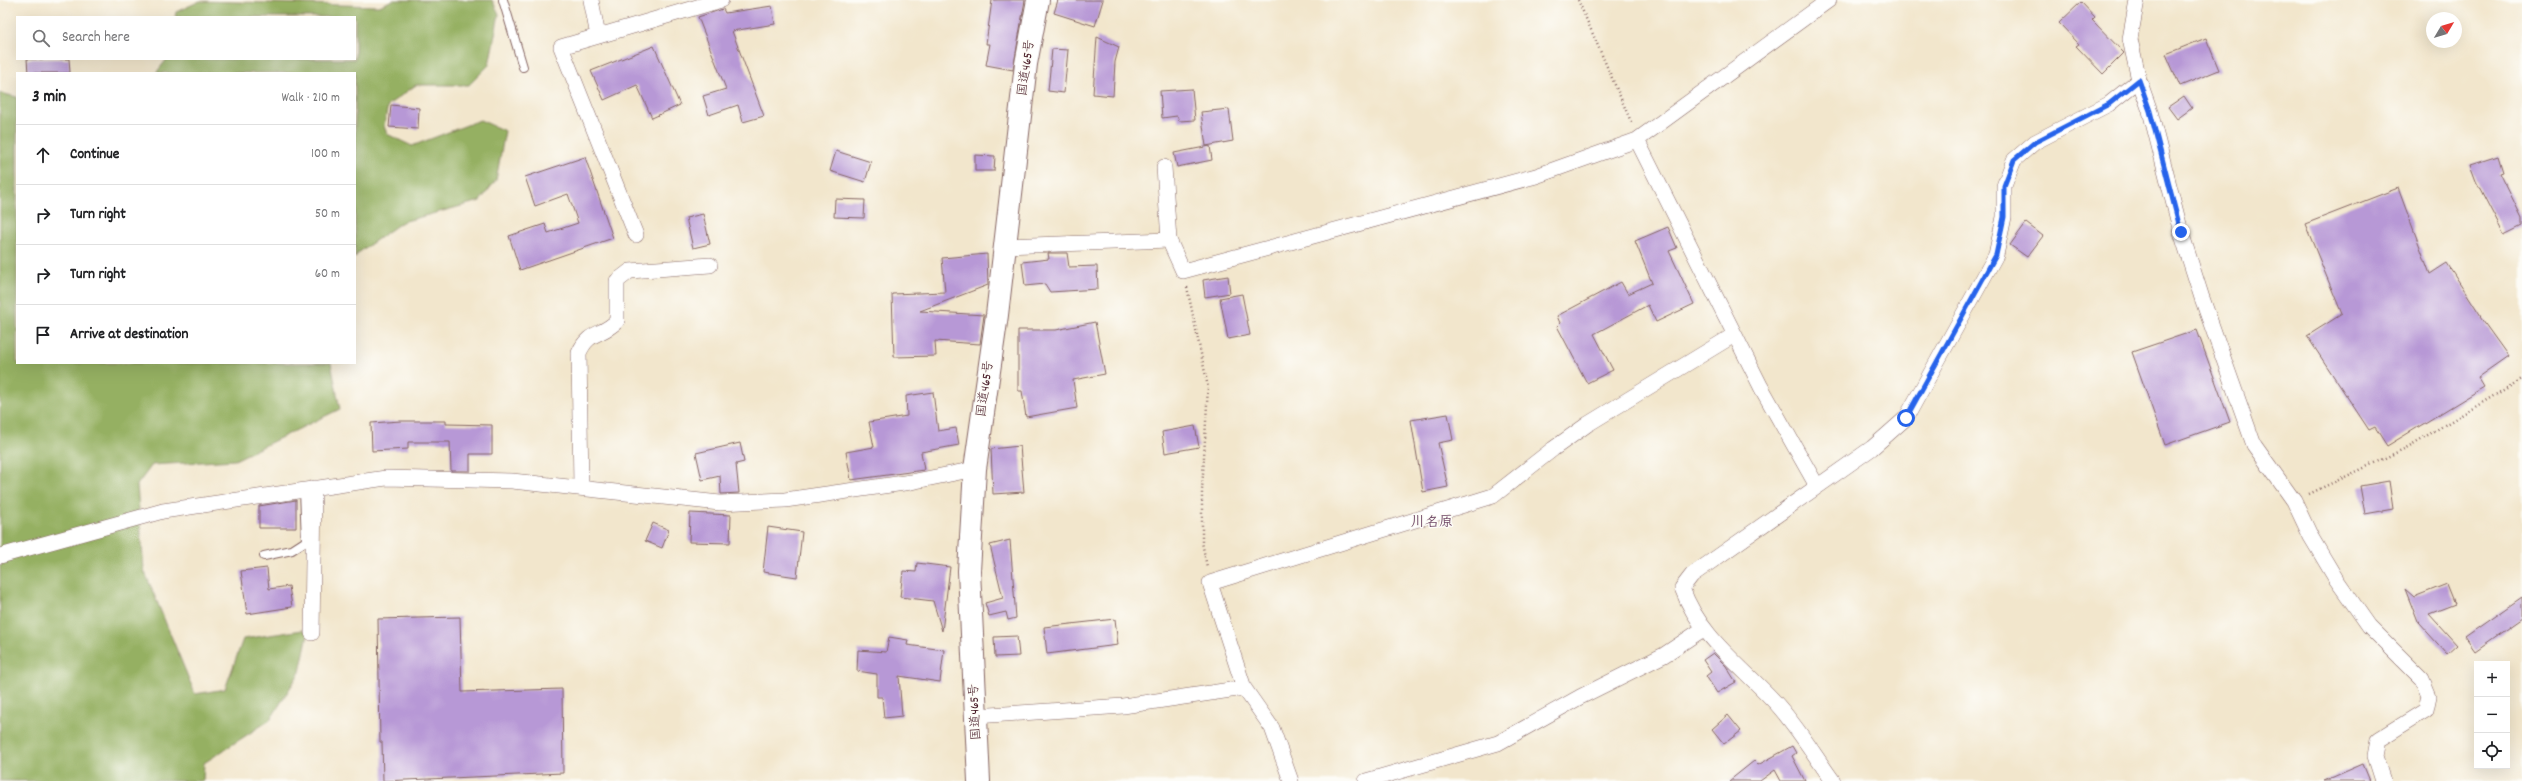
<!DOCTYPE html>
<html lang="en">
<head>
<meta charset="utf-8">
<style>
  body { margin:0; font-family:Dekko,"Klee One",sans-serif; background:#f6f6f6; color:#202124 }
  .controls { position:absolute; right:12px; bottom:12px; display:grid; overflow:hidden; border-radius:0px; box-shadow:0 4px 16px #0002 }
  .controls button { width:36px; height:36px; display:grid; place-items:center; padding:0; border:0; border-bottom:1px solid #e0e0e0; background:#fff; color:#202124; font:20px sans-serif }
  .compass { position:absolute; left:2426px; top:12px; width:36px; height:36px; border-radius:50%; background:#fff; box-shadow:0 4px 16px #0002; rotate:52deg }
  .stop { position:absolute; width:12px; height:12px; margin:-9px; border:3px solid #2563eb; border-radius:50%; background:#fff }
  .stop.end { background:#2563eb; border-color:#fff; box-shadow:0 1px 4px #0008 }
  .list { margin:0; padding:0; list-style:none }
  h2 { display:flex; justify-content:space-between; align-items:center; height:52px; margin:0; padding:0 16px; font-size:17px }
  h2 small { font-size:13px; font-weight:400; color:#757577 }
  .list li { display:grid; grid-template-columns:26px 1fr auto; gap:12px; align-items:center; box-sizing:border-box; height:60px; padding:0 16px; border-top:1px solid #e0e0e0 }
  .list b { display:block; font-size:15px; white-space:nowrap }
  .list em { font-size:13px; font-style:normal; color:#757577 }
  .icon { flex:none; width:22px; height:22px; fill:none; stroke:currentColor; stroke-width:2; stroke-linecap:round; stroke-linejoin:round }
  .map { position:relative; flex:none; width:2522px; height:781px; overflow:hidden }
  .search { position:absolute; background:#fff; box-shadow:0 4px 16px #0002; left:16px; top:16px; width:340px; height:44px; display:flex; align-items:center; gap:10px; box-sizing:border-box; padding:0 14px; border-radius:0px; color:#757577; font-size:15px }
  .panel { position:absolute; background:#fff; box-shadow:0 4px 16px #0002; left:16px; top:72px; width:340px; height:292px; border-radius:0px }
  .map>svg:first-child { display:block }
</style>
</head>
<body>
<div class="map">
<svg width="2522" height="781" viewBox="0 0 2522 781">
  <rect width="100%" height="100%" fill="#fdfcf7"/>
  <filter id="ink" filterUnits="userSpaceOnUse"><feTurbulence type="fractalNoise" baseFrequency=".025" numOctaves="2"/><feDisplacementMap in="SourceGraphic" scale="8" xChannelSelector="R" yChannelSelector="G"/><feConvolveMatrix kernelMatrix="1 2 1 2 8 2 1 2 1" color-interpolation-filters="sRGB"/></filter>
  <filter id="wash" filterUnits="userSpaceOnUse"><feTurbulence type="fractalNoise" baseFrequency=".012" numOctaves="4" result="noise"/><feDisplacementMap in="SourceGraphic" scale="16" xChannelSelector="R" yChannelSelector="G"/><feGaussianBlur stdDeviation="0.9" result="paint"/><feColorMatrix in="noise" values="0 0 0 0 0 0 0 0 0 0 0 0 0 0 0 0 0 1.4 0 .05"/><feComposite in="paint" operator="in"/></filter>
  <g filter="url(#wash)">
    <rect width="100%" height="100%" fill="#f2e6cc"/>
    <path fill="#95b062" stroke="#706846" d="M393,0H492L499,14L489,65L469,85H416L388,105L384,126L387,134L412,146L480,120L505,131L496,180L480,201L402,222L358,253L355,258V73H156L167,59H355V17H175L176,12L200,1L379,6Z
      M0,93L17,97V363H331L340,409L235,460L152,465L137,485L144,570L195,694L225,689L243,639L309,629L300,672L270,720L204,763L203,781H0Z"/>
    <g id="blocks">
      <path fill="#b798d6" d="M992,0H1025L1013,70L986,65L990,44H986Z
        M1058,0H1103L1095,26L1054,13Z
        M2081,2L2095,17L2092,20L2124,53L2103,74L2076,46L2079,44L2059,23Z
        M772,6L775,24L732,31L764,116L743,122L738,105L709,115L703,96L726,89L698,17L723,9L725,13Z
        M1097,37L1119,47L1115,62L1113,96L1093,94Z
        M2206,38L2219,70L2180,86L2166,54Z
        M654,46L680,105L652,118L637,85L604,100L591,71Z
        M1052,49L1068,50L1064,93L1048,91Z
        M27,59H69L70,73H28Z
        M1192,89L1195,120L1179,121L1177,116L1162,118L1160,91Z
        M2184,96L2192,108L2177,119L2168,107Z
        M391,105L419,108L418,129L389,127Z
        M1229,109L1233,141L1206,146L1201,112Z
        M1210,146L1212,160L1177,167L1174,153Z
        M836,151L871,162L865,182L830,171Z
        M975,155L995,156L994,171H975Z
        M2498,156L2503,172L2500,173L2522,218V226L2504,235L2476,181L2470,165Z
        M585,157L613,238L520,270L509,236L545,224L548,233L578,223L568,194L535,206L525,177Z
        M2398,188L2430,274L2447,263L2481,316L2480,317L2508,356L2478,377L2484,387L2387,446L2375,427L2369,430L2307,336L2342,314L2305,224Z
        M835,199L865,200L864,218L834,217Z
        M703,214L710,244L693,248L686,218Z
        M2026,223L2043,236L2027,257L2010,245Z
        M1668,227L1677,248L1669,251L1694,304L1656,322L1648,305L1594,334L1613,370L1587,383L1557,326L1560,323L1557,316L1621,282L1628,294L1652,283L1635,241Z
        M1048,253H1067L1069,267L1097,266L1098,289L1050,292L1045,284L1025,286L1022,262L1049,259Z
        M987,254L988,285L920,311L984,315L980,344L935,341L936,356L894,357L892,294L945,292L942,258Z
        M1228,276L1230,293L1205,297L1203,280Z
        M1242,294L1250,335L1228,339L1220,298Z
        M1095,322L1105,374L1073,380L1077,408L1026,417L1022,391H1018V330H1056Z
        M2197,330L2230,422L2165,445L2132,352Z
        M933,392L938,431L956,428L959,445L921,452L924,470L851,480L846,452L874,447L869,422L907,416L906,396Z
        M1448,414L1453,440L1438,443L1448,487L1423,492L1411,420Z
        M401,421H446V424L492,425V454H470V471H451L450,442H408V449L372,451L371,423Z
        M1195,426L1199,447L1165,453L1162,432Z
        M740,443L744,462L736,464L739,493L721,494L720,476L702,480L696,453Z
        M1020,446L1024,492L993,494L991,449Z
        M2389,481L2393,509L2365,514L2360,486Z
        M296,500V528H259V506Z
        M690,513L731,515L730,543L689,542Z
        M653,523L669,530L662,548L645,541Z
        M768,527L802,532L797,577L763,572Z
        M1010,540L1016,618L1008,620L1006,612L989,616L985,603L1003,598L990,545Z
        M917,563L950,567L942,631L933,601L900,597L903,571L916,572Z
        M267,568L269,589L289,586L292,607L247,614L241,571Z
        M2447,584L2455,604L2429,614L2457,645L2447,654L2418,622L2405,589L2414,597Z
        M2522,597V618L2475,651L2465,637Z
        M460,617L462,692L562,689L563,773L383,781L382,742H380L378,619Z
        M1115,619L1118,645L1047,654L1044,627Z
        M1017,636L1019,656L995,657L994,637Z
        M889,637L908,640L907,645L944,650L940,682L899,676L902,716L884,718L882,697H877V674L857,671L858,650L886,652Z
        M1713,653L1726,666L1736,682L1717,693L1706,676L1711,672L1703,660Z
        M1728,715L1741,731L1724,744L1712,729Z
        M1792,746L1796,753L1792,756L1805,781H1781L1775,770L1760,781H1729L1754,761L1758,765Z
        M2363,764L2370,781H2324Z"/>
    </g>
  </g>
  <g filter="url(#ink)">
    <use href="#blocks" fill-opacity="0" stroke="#856563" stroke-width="1"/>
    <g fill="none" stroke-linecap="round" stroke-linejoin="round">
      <g stroke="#856563" stroke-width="10">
        <path id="lane" d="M503,0L523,67
          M264,556L292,550L306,541L304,490"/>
      </g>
      <g stroke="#856563" stroke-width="16">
        <path id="street" d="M591,0L598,36
          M2137,0L2130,39L2139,80L2150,111L2181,232L2202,298L2254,445L2294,501L2311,537L2336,579L2369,626L2422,679L2429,696L2426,710L2378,740L2375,756L2383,781
          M1637,140L1761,387L1817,486
          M1164,167L1169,240
          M636,235L561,47L721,0
          M1005,246L1169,240L1183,271L1536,176L1637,140L1829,0
          M581,487L579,353C589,330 601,337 617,321V281L630,271L710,265
          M0,556L163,511L386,478L512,481L720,503L785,500L911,482L975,469
          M312,633L314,488
          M976,716L1123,706L1244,688
          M1291,781L1272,728L1244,688L1210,583L1493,496L1553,449L1588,424L1734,335
          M1366,781L1498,743L1580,697L1664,655L1703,629
          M1833,781C1814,755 1796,724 1773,700C1738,663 1700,637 1682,588L1692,575L1872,448L1906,418L1996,255L2004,217V186L2014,160L2035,142L2109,104L2139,80"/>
      </g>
      <g stroke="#856563" stroke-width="24">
        <path id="highway" d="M979,781L969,571L975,469L997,315L1026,64L1038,0"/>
      </g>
      <path stroke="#856563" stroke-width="2.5" stroke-dasharray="1 3" stroke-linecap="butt" d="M1578,0L1632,124
        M1187,287L1208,387L1202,491V542L1207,567
        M2309,494L2406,448L2522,379"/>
      <use href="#lane" stroke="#fff" stroke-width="8"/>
      <use href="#street" stroke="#fff" stroke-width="15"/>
      <use href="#highway" stroke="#fff" stroke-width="22"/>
    </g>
  </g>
  <g fill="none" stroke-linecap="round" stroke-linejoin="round" filter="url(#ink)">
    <path stroke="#2563eb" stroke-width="5" d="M1906,418L1996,255L2004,217V186L2014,160L2035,142L2109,104L2139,80L2150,111L2181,232"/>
  </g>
  <g text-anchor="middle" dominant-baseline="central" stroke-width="3" stroke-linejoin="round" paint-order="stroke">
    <g font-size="13" fill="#4a1f2b" stroke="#fdfcf7">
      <text transform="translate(1027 68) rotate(-82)">国道465号</text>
      <text transform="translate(986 389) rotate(-82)">国道465号</text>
      <text transform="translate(976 712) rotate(-93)">国道465号</text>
    </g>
    <g font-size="14" font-weight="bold" fill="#704967" stroke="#fdfcf7">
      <text x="1432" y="523">川名原</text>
    </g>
  </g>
</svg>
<div class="controls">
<button>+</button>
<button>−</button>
<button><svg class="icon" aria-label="locate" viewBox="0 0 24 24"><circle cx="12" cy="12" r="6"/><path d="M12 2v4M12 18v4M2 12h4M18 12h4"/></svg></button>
</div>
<svg class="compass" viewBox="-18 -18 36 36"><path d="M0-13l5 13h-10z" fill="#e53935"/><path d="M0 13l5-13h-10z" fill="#757577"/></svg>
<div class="stop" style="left:1906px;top:418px"></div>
<div class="stop end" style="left:2181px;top:232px"></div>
<div class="search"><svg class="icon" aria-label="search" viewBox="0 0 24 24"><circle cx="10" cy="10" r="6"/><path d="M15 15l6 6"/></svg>Search here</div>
<section class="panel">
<h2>3 min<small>Walk · 210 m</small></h2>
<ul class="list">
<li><svg class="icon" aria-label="ahead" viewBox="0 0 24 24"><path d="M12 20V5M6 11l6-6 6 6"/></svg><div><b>Continue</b></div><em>100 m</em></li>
<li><svg class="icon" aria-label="right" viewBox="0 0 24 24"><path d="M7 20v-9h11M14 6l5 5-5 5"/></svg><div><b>Turn right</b></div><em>50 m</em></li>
<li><svg class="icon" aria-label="right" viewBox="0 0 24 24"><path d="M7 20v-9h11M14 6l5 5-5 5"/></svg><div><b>Turn right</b></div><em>60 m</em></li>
<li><svg class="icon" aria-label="arrive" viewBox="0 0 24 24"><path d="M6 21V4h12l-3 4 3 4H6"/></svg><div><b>Arrive at destination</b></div></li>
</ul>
</section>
</div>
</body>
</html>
